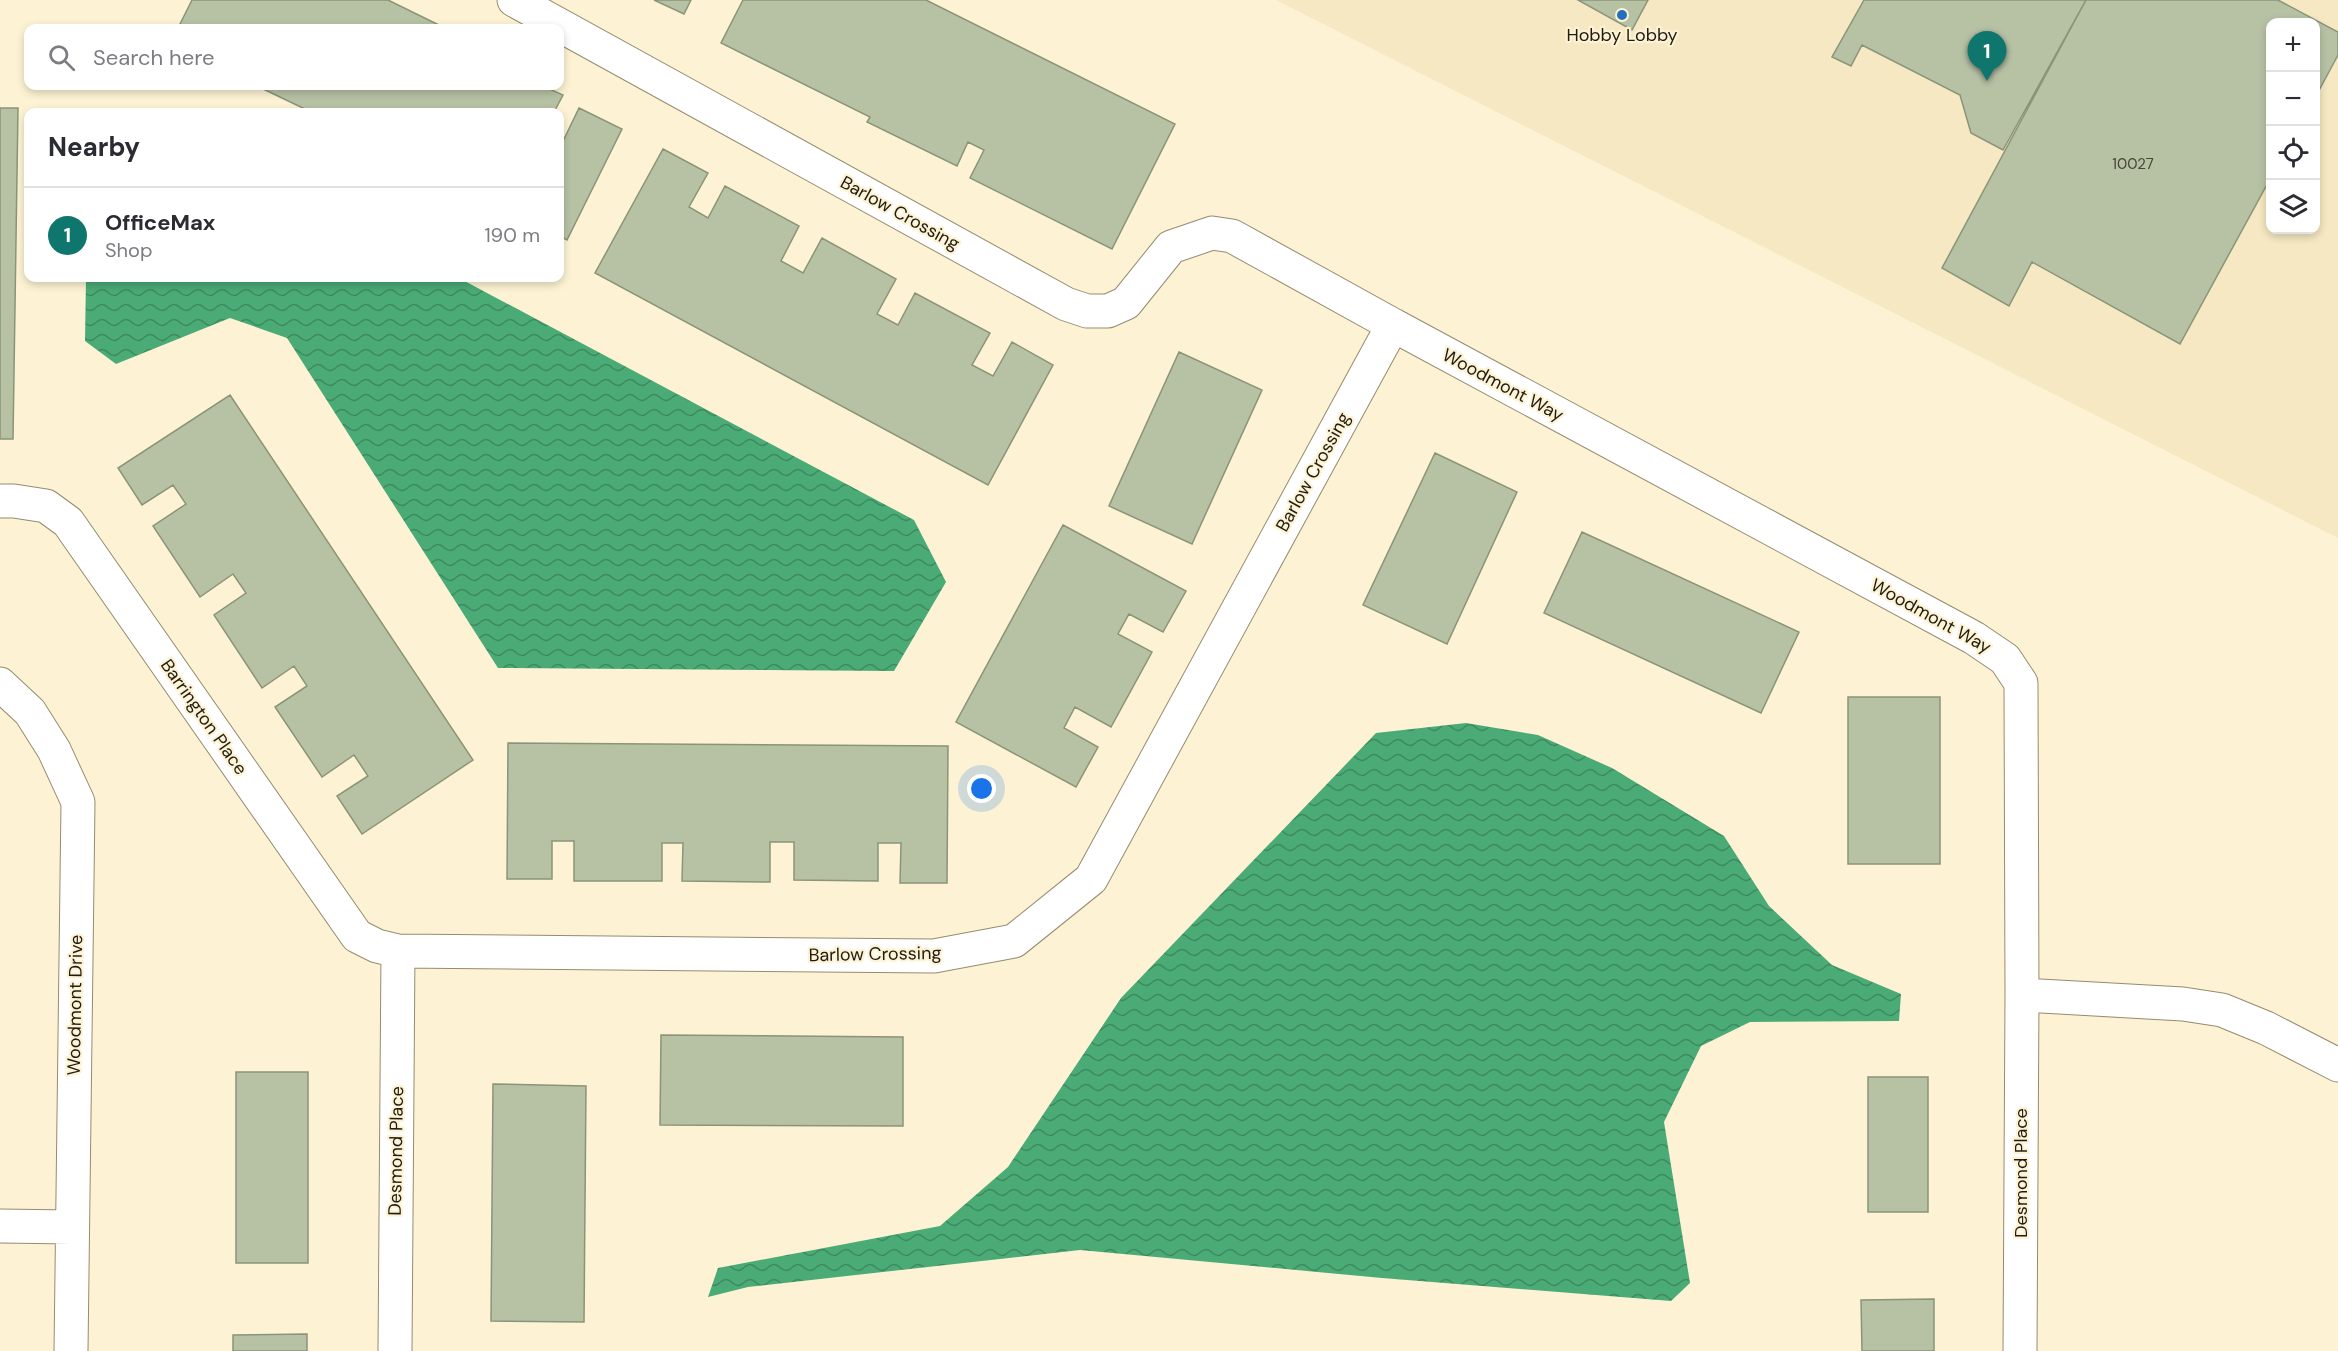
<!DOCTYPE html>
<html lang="en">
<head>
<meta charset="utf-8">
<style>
  body { margin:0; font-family:"DM Sans",sans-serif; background:#f7f7f7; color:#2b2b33 }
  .controls { position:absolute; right:18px; top:18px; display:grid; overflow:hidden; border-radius:12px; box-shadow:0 3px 9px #0003 }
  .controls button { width:54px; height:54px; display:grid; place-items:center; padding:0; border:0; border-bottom:2px solid #e1e1e2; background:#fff; color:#2b2b33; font:30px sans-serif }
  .you { position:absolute; left:982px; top:789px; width:21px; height:21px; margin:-15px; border:4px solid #fff; border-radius:50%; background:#1a73e8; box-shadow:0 0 0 9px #1a73e833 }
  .badge { display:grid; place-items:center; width:39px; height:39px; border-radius:50%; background:#0f766e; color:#fff; font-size:20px; font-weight:700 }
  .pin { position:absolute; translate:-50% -50px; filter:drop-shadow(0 2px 3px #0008) }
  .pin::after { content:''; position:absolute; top:32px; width:21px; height:18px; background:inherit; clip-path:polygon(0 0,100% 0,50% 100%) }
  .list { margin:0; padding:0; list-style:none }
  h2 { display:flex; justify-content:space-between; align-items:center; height:78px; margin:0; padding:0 24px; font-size:26px }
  h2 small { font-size:20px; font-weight:400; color:#7c7c81 }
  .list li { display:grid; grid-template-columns:39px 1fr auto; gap:18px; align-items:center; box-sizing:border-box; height:96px; padding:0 24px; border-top:2px solid #e1e1e2 }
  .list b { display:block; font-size:22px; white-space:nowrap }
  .list p { margin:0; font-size:20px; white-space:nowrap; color:#7c7c81 }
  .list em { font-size:20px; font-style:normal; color:#7c7c81 }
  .icon { flex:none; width:33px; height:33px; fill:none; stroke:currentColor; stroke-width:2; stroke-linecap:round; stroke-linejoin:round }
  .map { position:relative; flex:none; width:2338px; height:1351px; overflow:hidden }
  .search { position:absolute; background:#fff; box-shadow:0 3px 9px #0003; left:24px; top:24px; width:540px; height:66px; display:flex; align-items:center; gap:15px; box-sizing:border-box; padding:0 21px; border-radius:12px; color:#7c7c81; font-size:22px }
  .panel { position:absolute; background:#fff; box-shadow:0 3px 9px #0003; left:24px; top:108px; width:540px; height:174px; border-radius:12px }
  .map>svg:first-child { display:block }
</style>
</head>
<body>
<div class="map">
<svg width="2338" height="1351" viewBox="0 0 2338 1351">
  <defs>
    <pattern id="water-waves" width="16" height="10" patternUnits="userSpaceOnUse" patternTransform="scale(1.5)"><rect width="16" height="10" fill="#4aab76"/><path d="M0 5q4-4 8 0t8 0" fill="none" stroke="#3d8a5f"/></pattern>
  </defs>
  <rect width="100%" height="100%" fill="#fdf3d4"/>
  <path fill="#f5e8c2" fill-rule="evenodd" d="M1276,0H2338V538ZM2270,22H2316V230H2270Z"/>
  <path fill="url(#water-waves)" d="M86,278H459L914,520L946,582L894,671L498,668L287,338L230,318L116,364L85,341Z
    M1466,723L1538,735L1612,768L1724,836L1769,906L1832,965L1901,994L1899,1021L1750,1022L1701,1046L1664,1122L1690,1283L1671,1301L1382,1278L1080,1250L748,1287L708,1297L718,1268L940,1226L1008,1167L1121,998L1376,733Z"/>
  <path fill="#b7c2a5" stroke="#8a9478" stroke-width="1.5" d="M192,0H388L445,28H178Z
    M654,0H691L684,14Z
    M743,0H926L1175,124L1112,249L970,178L984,150L968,142L957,166L867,122L870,117L721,43Z
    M1578,0H1648L1632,30Z
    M1864,0H2086L2003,150L1971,133L1960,95L1862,45L1851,66L1832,57Z
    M2086,0H2278L2338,32V55L2316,96V22H2270V179L2180,344L2032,262L2009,306L1942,268Z
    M257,86H543L563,95L554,112H311Z
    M0,108H18L13,439H0Z
    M579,108L622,129L567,240L560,236V136L564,139Z
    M663,149L708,173L689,207L708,218L725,186L799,226L781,261L803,273L822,238L896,279L877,314L898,325L915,293L990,333L972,365L993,376L1012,342L1053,365L988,485L595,273Z
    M1179,352L1262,390L1192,544L1109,506Z
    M230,395L473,760L362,834L337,796L368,776L354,755L322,777L275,707L307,686L294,666L262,688L214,615L246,593L233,574L200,597L153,526L186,504L173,485L142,505L118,468Z
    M1435,453L1517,492L1447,644L1363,605Z
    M1063,525L1186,591L1163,632L1129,614L1118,634L1152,652L1111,727L1075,707L1064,728L1098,747L1076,787L956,722Z
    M1582,532L1799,632L1761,713L1544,613Z
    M1848,697H1940V864H1848Z
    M508,743L948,746L947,883H900L901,843H878V881L794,880V842H770V882L682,881L683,843H662V881H574V841H552V879H507Z
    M661,1035L903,1037V1126L660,1125Z
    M236,1072H308V1263H236Z
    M1868,1077H1928V1212H1868Z
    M493,1084L586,1086L584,1322L491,1321Z
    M1934,1299V1351H1862L1861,1300Z
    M307,1334V1351H233V1335Z"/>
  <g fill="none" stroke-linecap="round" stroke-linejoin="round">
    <g stroke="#958b6f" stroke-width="35">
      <path id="minor" d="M1393,325L1974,638L2005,659L2021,683L2022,995L2183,1004L2222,1010L2266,1028L2338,1065
        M0,501H14L46,506L68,522L357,936L377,946L398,951L934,956L1014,941L1091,879L1393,325L1232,236L1212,233L1171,247L1126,303L1108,311H1087L1066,304L514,0
        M0,684L30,712L54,750L78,802L71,1351
        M0,1226L72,1227
        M395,1351L398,951
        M2020,1351L2022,995"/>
    </g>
    <use href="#minor" stroke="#fff" stroke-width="33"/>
  </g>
  <circle fill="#266fbf" stroke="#fdf3d4" stroke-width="2" cx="1622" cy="15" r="6"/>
  <g text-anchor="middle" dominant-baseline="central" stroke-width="4.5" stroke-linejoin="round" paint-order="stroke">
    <g font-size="15" fill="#464636">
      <text x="2133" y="164">10027</text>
    </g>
    <g font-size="18" fill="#201c11" stroke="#fdf3d4">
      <text x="1622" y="35">Hobby Lobby</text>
    </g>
    <g font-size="18" fill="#201c11" stroke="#fdf3d4">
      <text transform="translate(900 213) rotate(29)">Barlow Crossing</text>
      <text transform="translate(1503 385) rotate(28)">Woodmont Way</text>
      <text transform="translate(1313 472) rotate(-61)">Barlow Crossing</text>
      <text transform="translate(1931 616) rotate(29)">Woodmont Way</text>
      <text transform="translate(204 717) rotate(55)">Barrington Place</text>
      <text transform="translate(875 954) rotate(-1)">Barlow Crossing</text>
      <text transform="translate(75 1005) rotate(-89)">Woodmont Drive</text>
      <text transform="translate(396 1151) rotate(-89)">Desmond Place</text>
      <text transform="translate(2021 1173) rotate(-90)">Desmond Place</text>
    </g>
  </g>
</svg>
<div class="controls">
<button>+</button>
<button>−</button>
<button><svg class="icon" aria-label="locate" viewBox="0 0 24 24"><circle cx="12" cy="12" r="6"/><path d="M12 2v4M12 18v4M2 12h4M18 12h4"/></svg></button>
<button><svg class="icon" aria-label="layers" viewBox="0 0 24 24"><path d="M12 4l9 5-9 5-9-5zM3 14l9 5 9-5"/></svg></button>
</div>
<div class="you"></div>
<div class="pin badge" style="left:1987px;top:81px">1</div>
<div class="search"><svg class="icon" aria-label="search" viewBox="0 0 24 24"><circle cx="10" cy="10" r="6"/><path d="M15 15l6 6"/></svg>Search here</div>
<section class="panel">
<h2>Nearby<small></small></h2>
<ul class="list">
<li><span class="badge">1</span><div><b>OfficeMax</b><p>Shop</p></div><em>190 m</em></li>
</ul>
</section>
</div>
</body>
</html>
